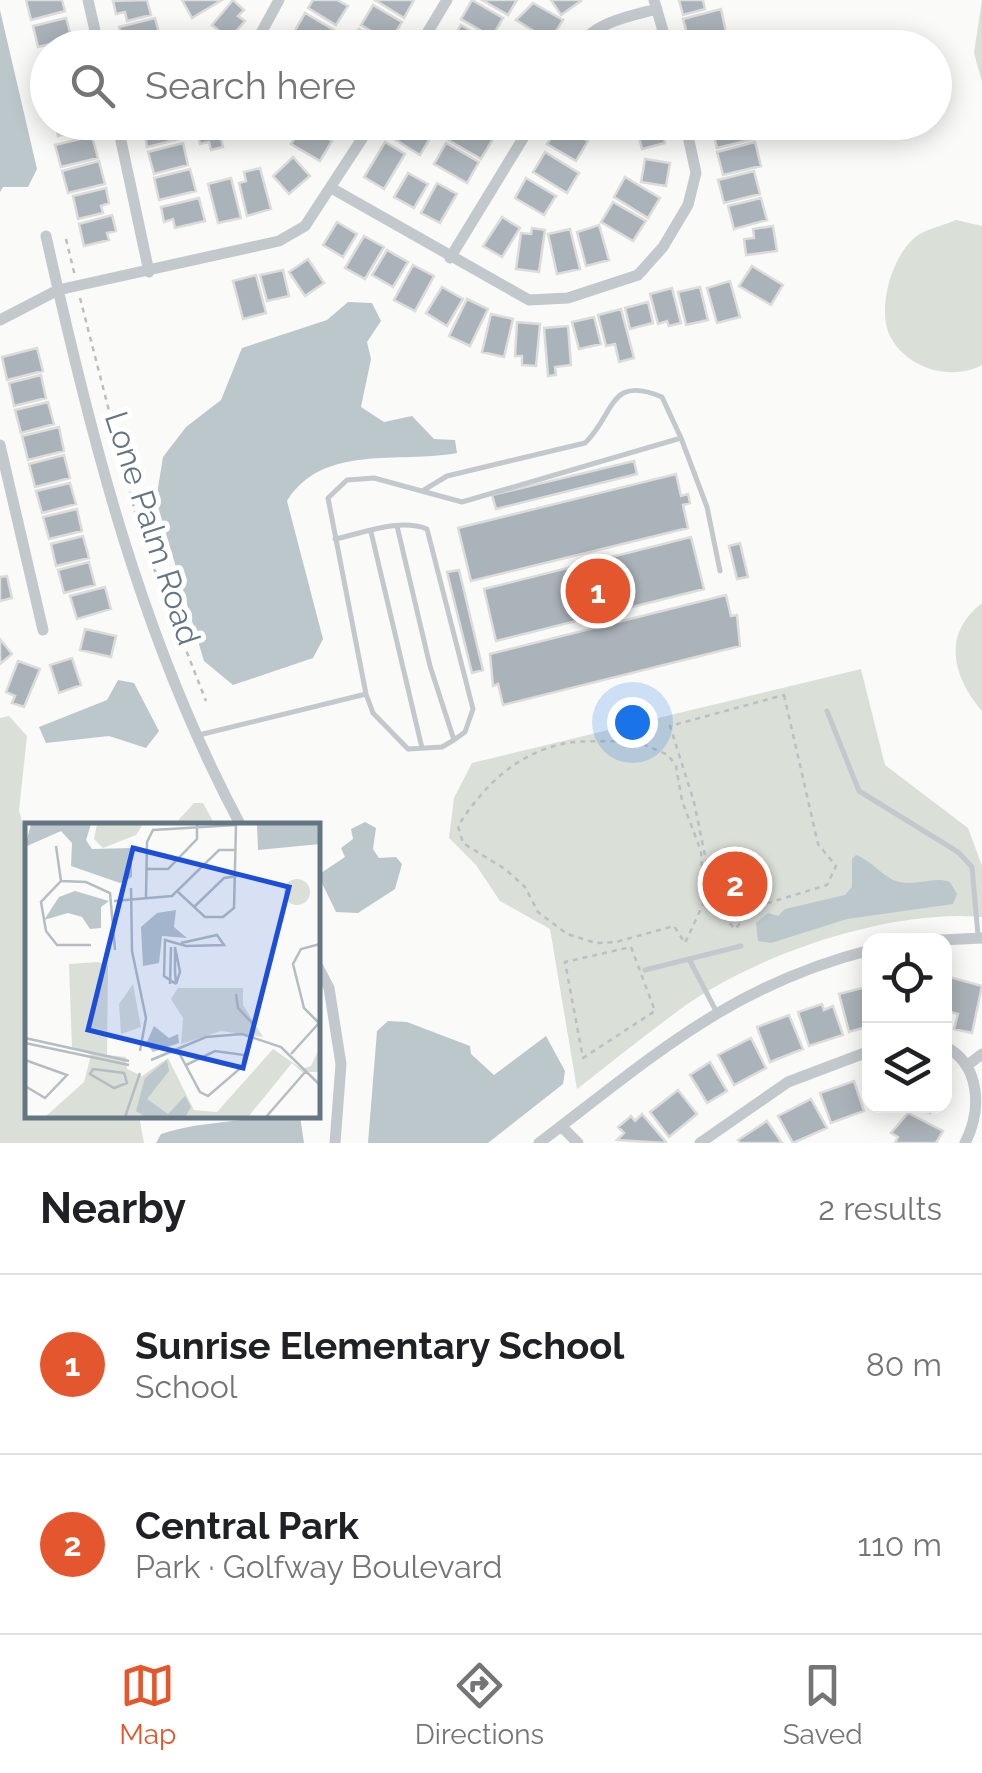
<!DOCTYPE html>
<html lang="en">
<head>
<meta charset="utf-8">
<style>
  body { margin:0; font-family:Raleway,sans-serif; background:#f6f6f6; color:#202124 }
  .controls { position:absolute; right:30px; bottom:30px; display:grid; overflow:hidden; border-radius:20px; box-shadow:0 5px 25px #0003 }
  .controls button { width:90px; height:90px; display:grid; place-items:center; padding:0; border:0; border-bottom:2px solid #e0e0e0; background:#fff; color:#202124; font:50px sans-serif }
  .you { position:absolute; left:632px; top:722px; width:35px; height:35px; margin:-25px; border:8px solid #fff; border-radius:50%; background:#1a73e8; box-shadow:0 0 0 15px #1a73e833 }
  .badge { display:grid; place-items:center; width:65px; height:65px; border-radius:50%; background:#e4572e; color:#fff; font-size:32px; font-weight:700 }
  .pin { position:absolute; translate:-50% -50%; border:5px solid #fff; box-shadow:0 2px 10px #0006 }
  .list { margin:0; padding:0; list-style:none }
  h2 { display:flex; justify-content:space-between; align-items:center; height:130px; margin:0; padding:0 40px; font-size:42px }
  h2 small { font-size:32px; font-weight:400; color:#757577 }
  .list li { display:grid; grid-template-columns:65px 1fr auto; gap:30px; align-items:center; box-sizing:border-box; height:180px; padding:0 40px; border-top:2px solid #e0e0e0 }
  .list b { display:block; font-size:38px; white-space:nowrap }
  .list p { margin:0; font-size:32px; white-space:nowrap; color:#757577 }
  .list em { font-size:32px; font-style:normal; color:#757577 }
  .icon { flex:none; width:55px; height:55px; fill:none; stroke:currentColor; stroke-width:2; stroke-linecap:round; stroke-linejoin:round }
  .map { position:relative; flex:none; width:982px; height:1143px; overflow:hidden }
  .search { position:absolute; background:#fff; box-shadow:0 5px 25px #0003; left:30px; right:30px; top:30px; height:110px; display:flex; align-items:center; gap:25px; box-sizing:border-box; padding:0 35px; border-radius:55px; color:#757577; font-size:38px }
  .sheet { height:490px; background:#fff }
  nav { display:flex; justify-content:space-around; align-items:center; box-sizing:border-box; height:140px; border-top:2px solid #e0e0e0; background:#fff; font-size:28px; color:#757577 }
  nav a { display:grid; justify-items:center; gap:5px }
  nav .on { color:#e4572e }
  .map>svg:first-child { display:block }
</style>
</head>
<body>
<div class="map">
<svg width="982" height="1143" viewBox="0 0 982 1143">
  <rect width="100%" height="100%" fill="#fafaf8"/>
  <path fill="#dadfd7" d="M982,0V82L974,53Z
    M956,220L982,226V365C950,382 905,368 889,334C877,306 893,250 920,234C930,228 945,225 956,220Z
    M982,603V711C953,677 941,635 982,603Z
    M861,669L885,765L968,828L982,866V917C891,909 760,953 686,1005C649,1032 613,1061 577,1089L550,929L500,901L476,865L449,838L454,798L472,763Z
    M9,716L27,736L19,810L28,845V1116H139L144,1143H0V718Z
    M194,803H203L215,825H174Z"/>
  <path fill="#bbc7cb" d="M0,10L37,169L28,187H3L0,192Z
    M348,302L372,303L381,321L367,342L371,359L361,407L384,422L412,416L434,439L455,440L457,453C399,464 323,443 287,501L323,639L313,658L233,685L204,661L156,500L163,457L186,427L221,400L242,348L327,320Z
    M118,680L134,683L159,731L146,748L109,736L46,743L39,727L107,700Z
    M365,822L376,828L373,849L379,858L396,857L402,864L395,889L358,913L336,912L318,875L345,857L341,848L353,839L351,829Z
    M856,855C873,861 884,879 900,882C918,886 934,876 950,882L957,894L953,904L847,919L771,943L758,941L756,923L768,913L778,916L785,909L845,895L852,887V859Z
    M388,1021L407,1022L470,1046L471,1054L494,1075L546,1036L565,1071L563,1084L488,1143H368L377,1031Z
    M267,1116H300L304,1143H156L161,1134C196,1122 231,1123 267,1116Z"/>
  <path fill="#aab3b9" stroke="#dcdcda" stroke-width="2.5" fill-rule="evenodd" d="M26,0H62L65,11L31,20Z
    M147,0L151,15L127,21L125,12L116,14L113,1Z
    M182,0H222L192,18Z
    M233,0L244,10L238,16L245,21L229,39L212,25Z
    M313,0H337L348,6L336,25L308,8Z
    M375,0H414L404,18Z
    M472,0L503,18L492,37L461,19Z
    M482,0H517L508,15Z
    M551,0H580L581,1L561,15Z
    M679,0H703L705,9L683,15Z
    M533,3L563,20L550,41L516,20Z
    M373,5L402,22L390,42L361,25Z
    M721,9L726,32L689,41L683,19Z
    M305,13L334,30L323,48L294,32Z
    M66,18L72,39L38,47L33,26Z
    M155,18L161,40L124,48L119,27Z
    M461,25L478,35L471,48L449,44Z
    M359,29L387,45L386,48H347Z
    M528,32L548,45L547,48H518Z
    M729,36L732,48H691V45Z
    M637,40L639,48H607Z
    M48,82V105L43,106L38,84Z
    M55,122H91L92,127L58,136Z
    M150,122H175L180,139L147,147L144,131L152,129Z
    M195,122H217L223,147L211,150L209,142L200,144Z
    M226,122H250L252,130L232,137Z
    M310,122H343L334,137Z
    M400,122H410L432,135L420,155L391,137Z
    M420,122H441L436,132Z
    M458,122L493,139L481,159L448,140Z
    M473,122H502L494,135Z
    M577,122H599L593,132Z
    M660,122L665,143L642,149L636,125Z
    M721,122H750L754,139L717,148L711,125Z
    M303,124L332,141L320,161L291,144Z
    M559,124L588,141L576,161L547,144Z
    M92,136L98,158L61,167L55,145Z
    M385,142L405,154L384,189L364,177Z
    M755,142L761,166L723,175L717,152Z
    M183,143L188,165L154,174L148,152Z
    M446,143L479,162L467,183L434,164Z
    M545,152L579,173L567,193L533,172Z
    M293,157L310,176L289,194L273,176Z
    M645,159L670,163L666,186L641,182Z
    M99,161L105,184L68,193L62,171Z
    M260,168L271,209L247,216L239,183L246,181L244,172Z
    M190,169L196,191L159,200L154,178Z
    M754,171L760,194L724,203L718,180Z
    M408,173L428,184L414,208L394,197Z
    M625,177L660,198L648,218L614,197Z
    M231,178L241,218L218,223L208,184Z
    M526,178L556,196L544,215L515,198Z
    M437,183L457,194L440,223L421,213Z
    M106,188L109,203L101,206L103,213L78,219L73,196Z
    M199,198L205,221L175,228L173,219L164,222L161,207Z
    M761,198L767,220L734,229L728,206Z
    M613,202L646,221L633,241L601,222Z
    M112,215L116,231L107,233L109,240L84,246L79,224Z
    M502,217L520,228L502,257L483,246Z
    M337,222L357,234L343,257L323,245Z
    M599,225L609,260L586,266L577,232Z
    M773,226L777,251L746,255L744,239L754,238L753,229Z
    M532,228L545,230L539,272L516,269L521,233L531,234Z
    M570,229L580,269L557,274L548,234Z
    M364,236L384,247L365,279L345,268Z
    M387,250L408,262L393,287L372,275Z
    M308,259L324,283L305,296L289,272Z
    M413,265L434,276L415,311L394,300Z
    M752,266L783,285L771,305L739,286Z
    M283,270L289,296L267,301L260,275Z
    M256,275L266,313L243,319L233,281Z
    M730,281L740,317L717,323L707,288Z
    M442,287L463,299L447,326L426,313Z
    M700,287L708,320L686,325L678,292Z
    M672,288L681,323L669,326L667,321L658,324L650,294Z
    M467,299L488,309L470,346L449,336Z
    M648,302L653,323L630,329L625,308Z
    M621,309L634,358L619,362L615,344L606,346L598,315Z
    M491,314L513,319L504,357L482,352Z
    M594,317L601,344L579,349L572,322Z
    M517,322L540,324L536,366L522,365V356H515Z
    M568,326L571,365L555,367L556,375L548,376L544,328Z
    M37,348L43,371L7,380L2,357Z
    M41,375L46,398L14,406L9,383Z
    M48,402L54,424L21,433L15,410Z
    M59,427L64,451L28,460L22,436Z
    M64,455L70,478L35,487L29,464Z
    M634,461L637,474L496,509L492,495Z
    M676,474L681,496L688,494L690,503L683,505L688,528L471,581L458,528Z
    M70,483L76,504L42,513L36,491Z
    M77,509L82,531L49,539L43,517Z
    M83,536L89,558L56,566L51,544Z
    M691,537L704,589L496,641L484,589ZM597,568L606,606L582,613L572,573Z
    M740,543L748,577L737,579L729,546Z
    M89,562L95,585L64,593L58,570Z
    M459,570L483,670L472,673L447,572Z
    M7,576L12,598L0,601V577Z
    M105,587L111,609L77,619L70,596Z
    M726,595L731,616L737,615L740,646L503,705L498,684L493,686L490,654Z
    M85,629L116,636L111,657L80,650Z
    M0,639L12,654L0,664Z
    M72,658L81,685L59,693L50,665Z
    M18,661L40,669L24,707L12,703L15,696L6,692Z
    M946,976L982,986L972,1033L954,1029L958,1014L944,1010Z
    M870,986V1026L849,1032L839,994Z
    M822,1004L824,1010L833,1006L843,1035L809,1046L798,1012Z
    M789,1015L803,1049L770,1062L757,1027Z
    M751,1038L766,1068L734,1085L718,1055Z
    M710,1062L727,1091L707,1103L690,1075Z
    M854,1081L864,1111L831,1123L820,1093Z
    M678,1090L697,1114L669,1137L650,1112Z
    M811,1099L827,1128L793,1143L778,1116Z
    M903,1106H932L930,1113Z
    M908,1113L943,1131L936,1143H895L898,1137L891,1133Z
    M642,1114L666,1142L665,1143L617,1140L624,1133L618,1127L631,1116L635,1121Z
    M767,1121L782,1143H740L738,1140Z"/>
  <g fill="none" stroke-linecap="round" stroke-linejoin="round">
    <path stroke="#bbbfc2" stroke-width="2.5" stroke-dasharray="5 5" stroke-linecap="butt" d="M66,239L75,276
      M80,298L141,535L206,701
      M784,695L818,844L836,866L827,885L755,907L735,929L716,909L694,802L670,726Z
      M634,740L668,755L676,766L682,801L701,851L704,902L685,943L674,926L616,942L596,943L567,934L538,912L525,887L505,869L463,843L458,826C483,787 514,755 562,744C584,739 610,743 634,740Z
      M631,947L655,1011L583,1058L565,962Z"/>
    <path stroke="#c3c8cc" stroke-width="5" d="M681,438L707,507L720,571
      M424,490L447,476L585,443C615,415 608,374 662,397L681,438L462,502L374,478L347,480L328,498L366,694L373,713L408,749L442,747L454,740
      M371,532L422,748
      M335,539C364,533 399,518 427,529L473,709L465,732L454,740L430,666L397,526
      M827,711L859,791L958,852L972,867L978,935
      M199,735L366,694
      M645,970L689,959
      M716,1011L689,959L741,946"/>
    <path stroke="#c3c8cc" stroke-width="11" d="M88,0L99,48
      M654,0L668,48
      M253,48L279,0
      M418,48L447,0
      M578,48C594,22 630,16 657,9
      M117,122L149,272
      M333,189L529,300L568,298L638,275L663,247L688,205L696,173L685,122
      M46,236C91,439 142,641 241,826
      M450,258L533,122
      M0,320L58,290L279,241L305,226L373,122
      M0,445L43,630
      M920,941L982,938
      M318,967L329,988L341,1064L335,1143
      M944,1046C981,1064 982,1110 965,1143
      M969,1064L982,1054
      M561,1126L578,1143
      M539,1143C651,1058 729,986 870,950
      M700,1143L788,1082L870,1051"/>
  </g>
  <g text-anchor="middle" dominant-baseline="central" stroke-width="10" stroke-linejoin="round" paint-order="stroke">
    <g font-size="32" fill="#657683" stroke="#fff">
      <text transform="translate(153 528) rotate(72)">Lone Palm Road</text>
    </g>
  </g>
  <g transform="translate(25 823)">
    <rect width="295" height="295" fill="#fafaf8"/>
    <path d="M72,1H118L111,12L78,25L69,16ZM259 69a13 13 0 1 1 26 0a13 13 0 1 1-26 0ZM73,139L83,143L82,232L101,234L102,246L117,253L143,235L169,287L192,289L248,226L277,246L286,243L295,224V249H277L267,240L223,294H20L59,259L66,232L47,224L44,141ZM108,161L116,204L96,211L94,181ZM153,165H218V182L238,214L196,208L156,221L158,195L146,176Z" fill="#dadfd7"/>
    <path d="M6,1H66L61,17L67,26L107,25V54L95,60L46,43L47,20L36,8L0,24ZM232,1H295V21L233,27ZM50,68L84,78L76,84V105L65,106L57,94L43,90L19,97L34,74ZM151,87L149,104L162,115L137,113L134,140L118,143L116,104L132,90ZM129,203L144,215L153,211L154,220L128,229L121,221ZM142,237L144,248L122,276L143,291L160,273L166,284L160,294H121L111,288L120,255Z" fill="#bbc7cb"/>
    <path fill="none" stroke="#b5bdc2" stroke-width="2.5" d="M31,23L36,58M122,46H143L172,16V2M106,65L107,128L121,195L115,228M121,74L122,19L128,7L211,2L209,85L198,94H180L153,69M89,78L147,73L194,27H211M169,84L199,55L212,53M66,122H32L21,108L16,79L36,58L61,59L85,70L90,127M150,124L155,149L151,161L150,148ZM145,161L146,124M151,161L139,153L140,117L161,123L199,122L192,112L156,120M211,171L213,185L228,201L226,213M294,200L279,185L268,141L276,126L295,121M0,215L104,238M0,220L104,242M152,226L175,269L183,273L218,243L219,232L190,228L161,242M266,231L294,200M0,237L42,252L20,275L0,263M126,237L181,214L217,211L256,224L295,262M68,246L99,250L102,260L89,265L65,251ZM100,294L115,250M241,294L281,248"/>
    <path fill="#1d4ed8" fill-opacity="0.15" stroke="#1d4ed8" stroke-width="5" d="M108,25L264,64L218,245L63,207Z"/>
    <rect width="295" height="295" fill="none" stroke="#657683" stroke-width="5"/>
  </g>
</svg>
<div class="controls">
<button><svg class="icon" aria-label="locate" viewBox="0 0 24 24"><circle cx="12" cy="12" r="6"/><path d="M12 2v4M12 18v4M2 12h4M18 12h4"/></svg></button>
<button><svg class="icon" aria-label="layers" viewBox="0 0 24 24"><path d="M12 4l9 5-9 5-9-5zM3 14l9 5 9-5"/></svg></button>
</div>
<div class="you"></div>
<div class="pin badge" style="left:598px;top:591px">1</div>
<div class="pin badge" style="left:735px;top:884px">2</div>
<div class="search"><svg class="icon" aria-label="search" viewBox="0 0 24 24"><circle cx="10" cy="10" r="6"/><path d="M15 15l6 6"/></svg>Search here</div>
</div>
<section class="sheet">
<h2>Nearby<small>2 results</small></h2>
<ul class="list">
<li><span class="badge">1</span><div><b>Sunrise Elementary School</b><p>School</p></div><em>80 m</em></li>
<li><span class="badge">2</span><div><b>Central Park</b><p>Park · Golfway Boulevard</p></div><em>110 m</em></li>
</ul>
</section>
<nav>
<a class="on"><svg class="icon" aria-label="map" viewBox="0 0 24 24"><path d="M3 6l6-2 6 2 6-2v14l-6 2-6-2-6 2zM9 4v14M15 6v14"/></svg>Map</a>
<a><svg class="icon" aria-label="directions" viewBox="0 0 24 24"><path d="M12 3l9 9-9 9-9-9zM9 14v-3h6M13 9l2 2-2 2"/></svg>Directions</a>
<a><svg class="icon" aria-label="saved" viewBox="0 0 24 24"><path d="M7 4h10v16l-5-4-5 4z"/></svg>Saved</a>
</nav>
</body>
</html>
